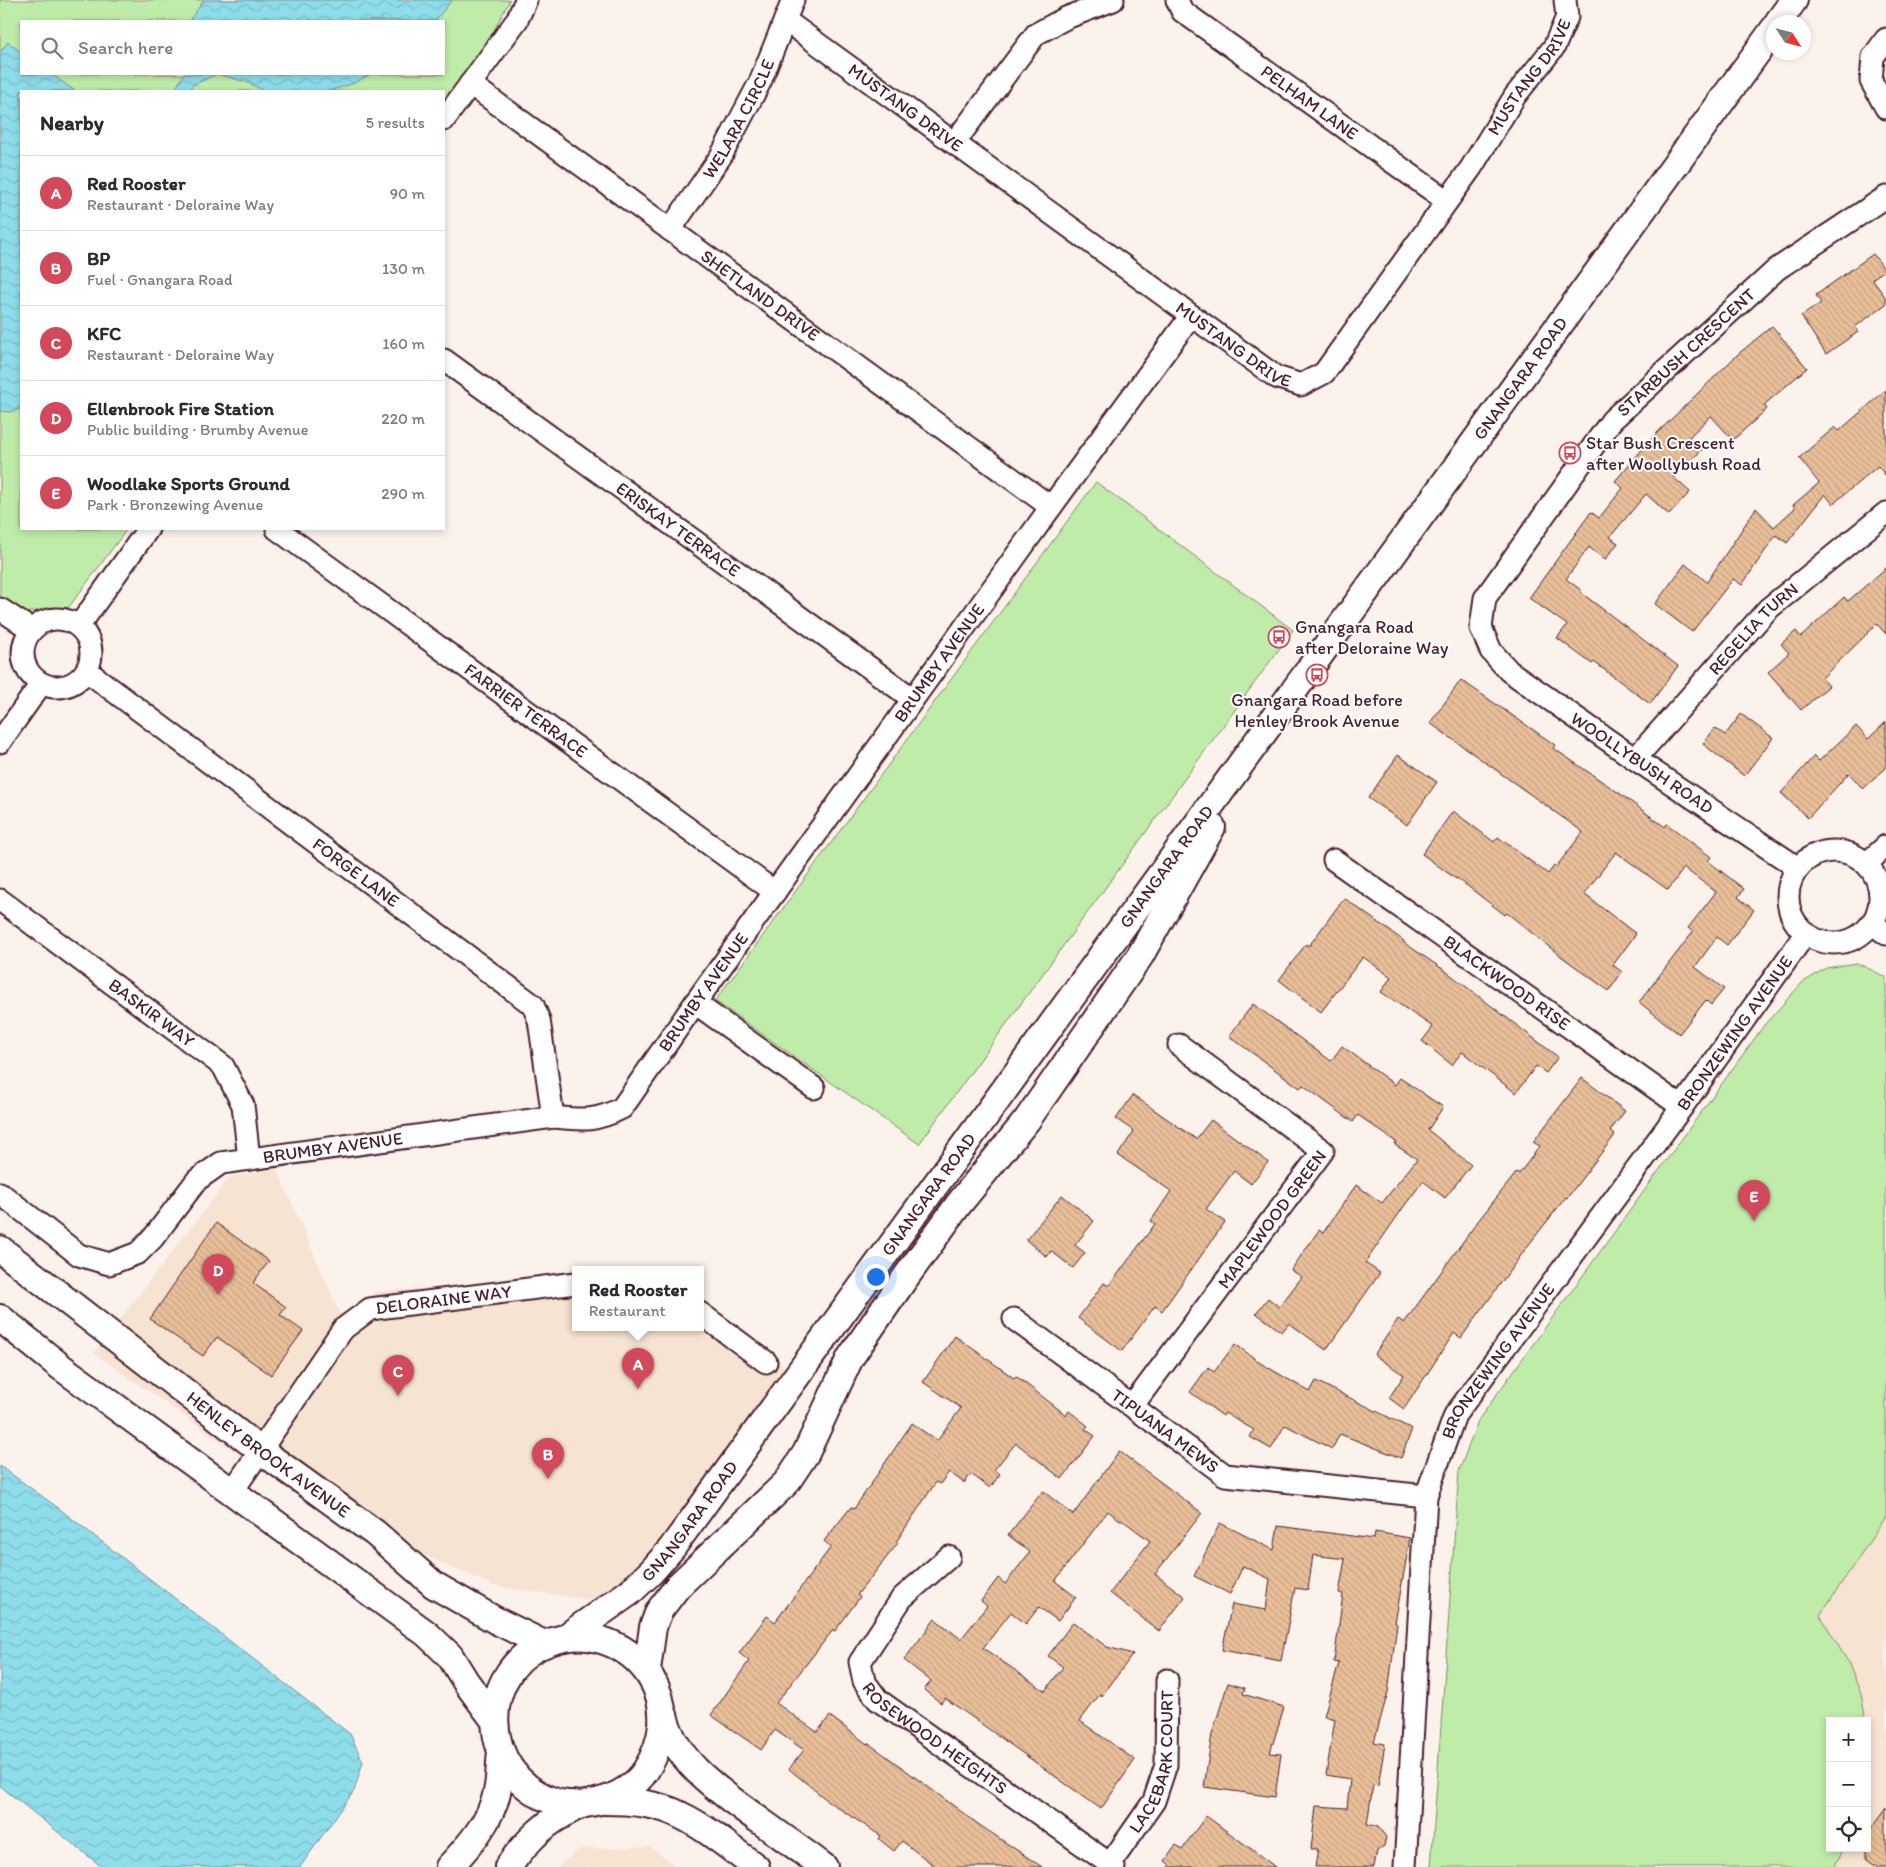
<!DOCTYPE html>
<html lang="en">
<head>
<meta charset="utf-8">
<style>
  body { margin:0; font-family:Itim,sans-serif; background:#f7f7f7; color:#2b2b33 }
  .controls { position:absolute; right:15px; bottom:15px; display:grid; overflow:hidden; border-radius:0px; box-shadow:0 2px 8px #0003 }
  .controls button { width:45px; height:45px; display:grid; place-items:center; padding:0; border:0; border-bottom:1px solid #e1e1e2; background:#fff; color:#2b2b33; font:25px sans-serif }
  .compass { position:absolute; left:1766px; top:15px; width:45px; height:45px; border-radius:50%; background:#fff; box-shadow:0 2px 8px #0003; rotate:126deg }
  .you { position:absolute; left:875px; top:1276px; width:18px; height:18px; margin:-12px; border:4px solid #fff; border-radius:50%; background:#1a73e8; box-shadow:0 0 0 8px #1a73e833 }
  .badge { display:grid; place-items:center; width:32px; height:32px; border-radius:50%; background:#d1495b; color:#fff; font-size:16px; font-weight:700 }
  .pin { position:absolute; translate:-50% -41px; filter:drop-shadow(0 1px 2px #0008) }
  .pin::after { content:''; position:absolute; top:26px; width:18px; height:15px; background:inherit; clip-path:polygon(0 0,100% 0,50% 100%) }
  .popup { position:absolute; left:572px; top:1266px; width:132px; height:65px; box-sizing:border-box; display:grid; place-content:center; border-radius:0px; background:#fff; filter:drop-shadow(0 1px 4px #0005); font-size:16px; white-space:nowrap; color:#7c7c81 }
  .popup b { font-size:19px; color:#2b2b33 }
  .popup::after { content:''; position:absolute; left:50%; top:100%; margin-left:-10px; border:10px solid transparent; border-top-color:#fff }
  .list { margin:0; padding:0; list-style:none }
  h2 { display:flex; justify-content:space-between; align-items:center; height:65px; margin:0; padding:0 20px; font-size:21px }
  h2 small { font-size:16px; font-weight:400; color:#7c7c81 }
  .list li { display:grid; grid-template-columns:32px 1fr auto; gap:15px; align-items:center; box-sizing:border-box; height:75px; padding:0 20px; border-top:1px solid #e1e1e2 }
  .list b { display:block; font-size:19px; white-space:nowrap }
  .list p { margin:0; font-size:16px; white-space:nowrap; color:#7c7c81 }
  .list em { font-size:16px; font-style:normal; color:#7c7c81 }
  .icon { flex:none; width:28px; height:28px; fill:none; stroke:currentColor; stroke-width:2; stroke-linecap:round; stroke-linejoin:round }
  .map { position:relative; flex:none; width:1886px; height:1867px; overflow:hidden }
  .search { position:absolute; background:#fff; box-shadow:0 2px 8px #0003; left:20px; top:20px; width:425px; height:55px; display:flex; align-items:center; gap:12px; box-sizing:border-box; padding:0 18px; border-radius:0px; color:#7c7c81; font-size:19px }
  .panel { position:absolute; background:#fff; box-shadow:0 2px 8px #0003; left:20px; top:90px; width:425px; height:440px; border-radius:0px }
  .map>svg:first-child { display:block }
</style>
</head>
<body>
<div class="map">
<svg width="1886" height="1867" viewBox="0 0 1886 1867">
  <defs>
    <pattern id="water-waves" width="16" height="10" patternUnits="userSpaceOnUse" patternTransform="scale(1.25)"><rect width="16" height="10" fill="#8eddeb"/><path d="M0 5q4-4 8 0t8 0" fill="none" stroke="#7cbdca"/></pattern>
    <pattern id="building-back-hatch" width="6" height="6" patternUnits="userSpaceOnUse" patternTransform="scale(1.25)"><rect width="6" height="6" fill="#e9bf99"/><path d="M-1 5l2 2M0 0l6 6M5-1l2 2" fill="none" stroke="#c9a484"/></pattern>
  </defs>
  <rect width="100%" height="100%" fill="#fbf2eb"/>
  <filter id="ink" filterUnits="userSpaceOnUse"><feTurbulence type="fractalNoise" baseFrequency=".02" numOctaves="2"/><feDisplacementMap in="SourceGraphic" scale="10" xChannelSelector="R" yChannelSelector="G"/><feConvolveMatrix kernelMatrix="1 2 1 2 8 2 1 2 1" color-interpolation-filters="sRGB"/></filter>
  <g filter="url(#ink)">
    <path fill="#f6e3d2" d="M277,1169L340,1314L376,1292L575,1277L576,1328H700L701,1304L798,1376L637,1570L592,1600L494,1586L375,1533L241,1456L94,1353L230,1177Z
      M1886,1517V1867H1833L1841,1856L1843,1848H1867V1721H1866L1861,1694L1820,1616Z
      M650,1847L677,1867H558L579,1849Z"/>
    <path fill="#bfeca9" stroke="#84866a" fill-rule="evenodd" d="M0,0H510L490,38L444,100V91H21V529H127L69,607L7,615L0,609ZM21,21H444V74H21Z
      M1096,482L1293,630L919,1144L715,1001Z
      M1857,963L1886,977V1517L1820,1615L1848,1662L1861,1694L1866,1721H1830V1848H1843L1841,1856L1833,1867H1431L1459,1471L1479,1419L1765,1024L1802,983L1826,968Z"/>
    <path fill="url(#water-waves)" stroke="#73919e" d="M204,0H452L435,21H189Z
      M8,42L21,52V74H51L75,91H21V409L9,412L0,411V52Z
      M184,74H371L352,84L328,91H265L246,82L217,74L193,85L189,91H174Z
      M0,1466L57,1507L350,1734L363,1762L354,1791L300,1867H102L0,1786Z"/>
    <path fill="url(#building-back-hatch)" stroke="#4a1f2b" d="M1873,254L1885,270L1872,279L1886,298V304L1855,327L1858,332L1826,354L1801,316L1821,303L1816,295Z
      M1772,326L1807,368L1764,405L1767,409L1733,440L1711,416L1689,437L1702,450L1673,477L1690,492L1669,515L1646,494L1610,537L1618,543L1605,560L1589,547L1566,579L1581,590L1580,592L1678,666L1650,704L1594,662L1592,664L1557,638L1567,625L1529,598L1591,512L1599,518L1623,488L1615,481L1653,437L1737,355Z
      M1886,390V476L1878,466L1833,504L1825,494L1787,543L1776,535L1742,585L1733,579L1692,632L1655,604L1685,564L1707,582L1756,508L1774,527L1795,508L1793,505L1819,483L1799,458L1835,427L1839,431Z
      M1886,568V634L1877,624L1822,678L1829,686L1801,710L1768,672L1789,653L1781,644L1796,631L1801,637L1844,597L1848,601Z
      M1461,680L1555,745L1553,748L1619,793L1665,827L1667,824L1711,857L1708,861L1744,889L1738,897L1754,910L1727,945L1717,937L1695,967L1724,989L1711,1005L1706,1000L1679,1034L1639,1002L1693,932L1688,928L1716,892L1684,868L1668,890L1616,852L1584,894L1636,934L1613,965L1622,972L1609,991L1558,954L1507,913L1505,915L1457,878L1456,879L1422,854L1453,811L1494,842L1498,837L1548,874L1554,866L1556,867L1583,832L1430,723Z
      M1741,714L1773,738L1744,776L1703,744L1715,728L1725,735Z
      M1886,722V768L1863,789L1849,773L1808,818L1781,793L1814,756L1819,761L1856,726L1868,739Z
      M1398,755L1437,782L1407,825L1368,798Z
      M1344,898L1404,941L1403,942L1447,972L1558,1057L1546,1073L1536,1066L1516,1093L1462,1052L1452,1065L1422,1041L1433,1027L1381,992L1391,977L1363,957L1321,1012L1279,980L1306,944L1309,946Z
      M1253,1004L1331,1061L1342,1046L1395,1085L1400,1078L1443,1107L1428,1130L1471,1165L1445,1198L1423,1181L1405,1205L1365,1263L1380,1273L1326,1350L1289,1323L1282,1332L1256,1313L1268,1298L1279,1307L1302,1277L1291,1270L1319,1230L1323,1233L1356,1185L1382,1203L1417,1159L1395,1145L1396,1142L1358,1115L1353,1122L1303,1085L1300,1088L1229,1036Z
      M1582,1078L1625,1111L1610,1131L1615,1135L1567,1198L1566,1197L1527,1247L1461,1338L1454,1333L1404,1409L1389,1398L1404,1375L1374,1355L1398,1319L1404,1323L1478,1221L1517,1172L1519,1174L1540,1146L1533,1142Z
      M1133,1095L1196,1139L1211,1120L1268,1162L1251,1184L1234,1171L1206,1209L1225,1222L1162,1311L1155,1306L1122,1351L1078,1318L1104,1283L1109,1286L1155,1224L1151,1221L1171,1191L1118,1155L1134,1131L1116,1119Z
      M1062,1195L1094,1221L1075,1245L1085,1253L1073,1268L1051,1251L1047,1257L1026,1240Z
      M216,1223L269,1261L253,1283L286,1307L280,1315L303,1331L271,1375L217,1337L203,1356L150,1319Z
      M955,1336L1014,1378L1016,1376L1066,1415L1069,1411L1088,1426L1085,1429L1095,1436L1062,1479L1016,1443L994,1470L1000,1474L990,1488L971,1474L964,1483L949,1472L940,1484L936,1482L896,1542L898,1543L857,1595L860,1597L835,1631L833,1630L776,1703L817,1732L830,1716L867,1744L868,1743L904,1769L978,1824L1042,1867H936L902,1841L894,1851L879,1839L881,1836L828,1801L789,1769L804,1750L775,1730L761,1750L711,1715L749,1661L739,1653L767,1616L775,1622L831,1547L824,1541L851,1507L854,1509L912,1423L937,1441L961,1408L923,1382Z
      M1235,1344L1262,1364L1310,1392L1316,1381L1412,1429L1401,1458L1340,1434L1332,1449L1285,1425L1271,1449L1250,1437L1254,1430L1225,1413L1223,1416L1190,1392L1208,1367L1214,1372Z
      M1119,1451L1202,1513L1155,1574L1185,1597L1159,1631L1110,1593L1150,1541L1121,1519L1120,1520L1108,1511L1055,1581L1076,1597L1058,1621L1039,1607L1026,1624L1011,1612L983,1648L1045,1691L1063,1667L1048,1656L1073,1622L1107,1647L1133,1654L1102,1696L1100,1694L1080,1721L1135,1760L1101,1809L945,1698L941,1703L924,1690L931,1681L904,1660L935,1619L961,1639L987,1606L981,1601L998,1578L1005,1584L1030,1552L1008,1535L1043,1491L1073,1515Z
      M1220,1523L1274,1550L1278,1526L1374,1539L1375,1532L1410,1538L1395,1623L1397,1624L1388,1692L1374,1742L1385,1744L1378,1786L1373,1785L1367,1824L1378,1827L1386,1837L1384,1846L1377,1851L1374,1867H1315L1318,1849H1311L1316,1806L1347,1808L1350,1779L1326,1775L1335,1719L1324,1716L1339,1663L1334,1662L1343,1594L1339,1593L1345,1559L1313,1555L1308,1590L1295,1588L1281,1661L1222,1650L1232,1604L1266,1610L1270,1579L1243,1566L1230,1594L1194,1576Z
      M1228,1683L1245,1688L1243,1694L1284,1707L1270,1753L1281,1754L1275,1797L1204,1787L1212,1734Z
      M1886,1809V1867H1878L1867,1859V1835Z
      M1206,1816L1254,1851L1275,1867H1169L1170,1865L1165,1861L1176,1845L1182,1849Z"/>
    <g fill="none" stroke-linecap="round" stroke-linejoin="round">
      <g stroke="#4a1f2b" stroke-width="25">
        <g id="minor">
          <path id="s1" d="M1177,0L1182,11L1447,201"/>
          <path id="s2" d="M785,20L1276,377L1301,385L1324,373L1471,168L1515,96L1554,47L1567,17L1565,0"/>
          <path d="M1886,39L1873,57L1871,81L1886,108"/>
          <path id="s3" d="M470,84L1051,507"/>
          <path d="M444,120L517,20L526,0"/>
          <path d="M954,143L1036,34L1066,18L1113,0"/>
          <path id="s4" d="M670,230L721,156L760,82L793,0"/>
          <path id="s5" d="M444,360L913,699"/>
          <path id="s6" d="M277,529L775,892"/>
          <path d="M0,609L32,630"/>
          <circle cx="57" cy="653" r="34"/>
          <path d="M79,626L148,529"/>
          <path id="s7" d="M87,671L533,1005L539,1020L553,1117"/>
          <path d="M0,742L41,684"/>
          <path id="s8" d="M1635,759L1768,609L1886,513"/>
          <circle cx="1834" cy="897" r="46"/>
          <path id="s9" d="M1334,860L1682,1107"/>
          <path d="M1866,864L1886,846"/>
          <path id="s10" d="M1798,868L1635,759L1509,671L1491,651L1481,628L1485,598L1612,420L1777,269L1886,197"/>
          <path id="s11" d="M0,900L223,1066L243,1105L249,1159"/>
          <path d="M1872,923L1886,934"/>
          <path d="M695,1003L814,1088"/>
          <path id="s12" d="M0,1193L79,1255L109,1264L138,1253L153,1238L197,1180L221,1163L553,1117C583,1120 595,1122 622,1108L695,1003L1051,507L1191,316"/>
          <path d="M700,1313L766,1362"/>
          <path id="s13" d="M1014,1319L1225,1475L1426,1496"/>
          <path id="s14" d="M1133,1405L1323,1151L1179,1045"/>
          <path id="s15" d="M232,1492L343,1329L370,1309L576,1283"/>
          <path id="s16" d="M949,1557L902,1598L860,1662L864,1681L878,1700L1114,1867"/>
          <path id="s17" d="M1110,1864L1154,1801L1166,1765L1167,1680"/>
          <path id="s18" d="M1405,1867L1426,1496L1455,1415L1682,1107L1806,933"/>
        </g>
      </g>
      <g stroke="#4a1f2b" stroke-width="30">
        <g id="major">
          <path d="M1778,22L1794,0"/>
          <path id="s19" d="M0,1249L260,1450L375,1533L434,1585L495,1620L544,1644"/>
          <path d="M0,1318L61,1367L427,1634L450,1656L466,1682L495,1721"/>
          <path id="s20" d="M566,1637L630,1592L652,1571L672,1548L1774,29"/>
          <path d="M647,1670L653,1627L659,1611L678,1586L786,1483L806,1453L850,1358L903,1281L958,1205L1027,1120L1140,956L1212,827"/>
          <path d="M664,1715C675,1763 721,1792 759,1820C781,1836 803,1851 824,1867"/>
          <path d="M603,1801C630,1801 658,1803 682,1816C709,1829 732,1850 756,1867"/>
          <path d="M449,1867C469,1846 491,1821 497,1792C500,1780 499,1766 501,1753"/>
          <path d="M508,1867C521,1848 541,1826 562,1815C568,1811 575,1807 582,1805C588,1803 594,1803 600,1801C617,1797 637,1785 646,1770C664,1742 669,1707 651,1678C639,1658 620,1645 598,1639C583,1635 568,1636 553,1641C474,1665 477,1777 556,1802C564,1804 574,1804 582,1805"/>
        </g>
      </g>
      <use href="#minor" stroke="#fff" stroke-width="21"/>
      <use href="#major" stroke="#fff" stroke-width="26"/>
    </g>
  </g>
  <defs>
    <g id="bus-ring" transform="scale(1.125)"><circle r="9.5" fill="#fff" stroke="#d1495b" stroke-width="1.5"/><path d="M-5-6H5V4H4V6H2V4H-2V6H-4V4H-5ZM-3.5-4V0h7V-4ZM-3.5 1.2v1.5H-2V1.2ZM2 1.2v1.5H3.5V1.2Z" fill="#d1495b"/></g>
  </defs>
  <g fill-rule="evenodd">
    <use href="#bus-ring" x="1570" y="453"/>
    <use href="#bus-ring" x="1279" y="637"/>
    <use href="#bus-ring" x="1317" y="675"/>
  </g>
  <g text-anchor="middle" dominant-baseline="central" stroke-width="4" stroke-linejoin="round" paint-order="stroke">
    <g font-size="18" fill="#4a1f2b" stroke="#fff">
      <text stroke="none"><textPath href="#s2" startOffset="1020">MUSTANG DRIVE</textPath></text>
      <text stroke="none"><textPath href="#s1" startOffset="169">PELHAM LANE</textPath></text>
      <text stroke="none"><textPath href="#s2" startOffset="149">MUSTANG DRIVE</textPath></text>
      <text stroke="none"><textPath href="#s4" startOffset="131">WELARA CIRCLE</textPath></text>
      <text stroke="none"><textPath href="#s3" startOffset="359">SHETLAND DRIVE</textPath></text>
      <text stroke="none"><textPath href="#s2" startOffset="554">MUSTANG DRIVE</textPath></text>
      <text stroke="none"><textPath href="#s10" startOffset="751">STARBUSH CRESCENT</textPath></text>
      <text stroke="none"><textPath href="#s20" startOffset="1584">GNANGARA ROAD</textPath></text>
      <text stroke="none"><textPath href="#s5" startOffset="289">ERISKAY TERRACE</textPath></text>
      <text stroke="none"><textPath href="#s8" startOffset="176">REGELIA TURN</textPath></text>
      <text stroke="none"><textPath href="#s12" startOffset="1239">BRUMBY AVENUE</textPath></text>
      <text stroke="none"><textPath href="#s6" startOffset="308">FARRIER TERRACE</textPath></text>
      <text transform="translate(1642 763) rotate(34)">WOOLLYBUSH ROAD</text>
      <text stroke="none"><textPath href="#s20" startOffset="981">GNANGARA ROAD</textPath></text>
      <text stroke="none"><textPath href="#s7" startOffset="336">FORGE LANE</textPath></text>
      <text stroke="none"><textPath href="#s9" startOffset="212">BLACKWOOD RISE</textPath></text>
      <text stroke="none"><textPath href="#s12" startOffset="834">BRUMBY AVENUE</textPath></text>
      <text stroke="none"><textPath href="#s11" startOffset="189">BASKIR WAY</textPath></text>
      <text stroke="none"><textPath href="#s18" startOffset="931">BRONZEWING AVENUE</textPath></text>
      <text stroke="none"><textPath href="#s12" startOffset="399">BRUMBY AVENUE</textPath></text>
      <text stroke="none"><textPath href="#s20" startOffset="576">GNANGARA ROAD</textPath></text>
      <text stroke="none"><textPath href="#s14" startOffset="232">MAPLEWOOD GREEN</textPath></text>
      <text stroke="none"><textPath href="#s15" startOffset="305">DELORAINE WAY</textPath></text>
      <text stroke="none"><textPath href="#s18" startOffset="526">BRONZEWING AVENUE</textPath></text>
      <text stroke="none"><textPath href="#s13" startOffset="188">TIPUANA MEWS</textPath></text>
      <text stroke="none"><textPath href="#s19" startOffset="338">HENLEY BROOK AVENUE</textPath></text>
      <text stroke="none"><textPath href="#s20" startOffset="171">GNANGARA ROAD</textPath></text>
      <text stroke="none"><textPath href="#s16" startOffset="250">ROSEWOOD HEIGHTS</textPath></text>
      <text stroke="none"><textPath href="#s17" startOffset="115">LACEBARK COURT</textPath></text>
    </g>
    <g font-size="18" fill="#4a1f2b" stroke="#fff" text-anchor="start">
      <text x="1586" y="443">Star Bush Crescent<tspan x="1586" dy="21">after Woollybush Road</tspan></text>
      <text x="1295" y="627">Gnangara Road<tspan x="1295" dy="21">after Deloraine Way</tspan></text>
      <text x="1317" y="700" text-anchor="middle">Gnangara Road before<tspan x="1317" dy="21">Henley Brook Avenue</tspan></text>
    </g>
  </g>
</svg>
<div class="controls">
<button>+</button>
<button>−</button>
<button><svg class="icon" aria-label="locate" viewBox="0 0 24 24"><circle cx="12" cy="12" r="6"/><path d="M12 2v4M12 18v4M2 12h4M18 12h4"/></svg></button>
</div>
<svg class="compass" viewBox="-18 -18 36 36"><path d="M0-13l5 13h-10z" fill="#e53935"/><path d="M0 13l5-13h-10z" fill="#7c7c81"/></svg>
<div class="you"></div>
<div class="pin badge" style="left:638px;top:1389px">A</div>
<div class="popup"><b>Red Rooster</b>Restaurant</div>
<div class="pin badge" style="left:548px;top:1479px">B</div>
<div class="pin badge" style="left:398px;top:1396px">C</div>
<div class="pin badge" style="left:218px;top:1295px">D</div>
<div class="pin badge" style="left:1754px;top:1221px">E</div>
<div class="search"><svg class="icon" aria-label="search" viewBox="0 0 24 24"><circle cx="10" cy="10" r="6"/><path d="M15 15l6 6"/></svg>Search here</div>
<section class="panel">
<h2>Nearby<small>5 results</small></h2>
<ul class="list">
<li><span class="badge">A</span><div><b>Red Rooster</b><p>Restaurant · Deloraine Way</p></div><em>90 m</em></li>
<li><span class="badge">B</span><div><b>BP</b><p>Fuel · Gnangara Road</p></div><em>130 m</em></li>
<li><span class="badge">C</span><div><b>KFC</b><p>Restaurant · Deloraine Way</p></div><em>160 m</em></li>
<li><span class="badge">D</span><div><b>Ellenbrook Fire Station</b><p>Public building · Brumby Avenue</p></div><em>220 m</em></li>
<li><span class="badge">E</span><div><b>Woodlake Sports Ground</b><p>Park · Bronzewing Avenue</p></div><em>290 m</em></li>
</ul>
</section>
</div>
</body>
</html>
